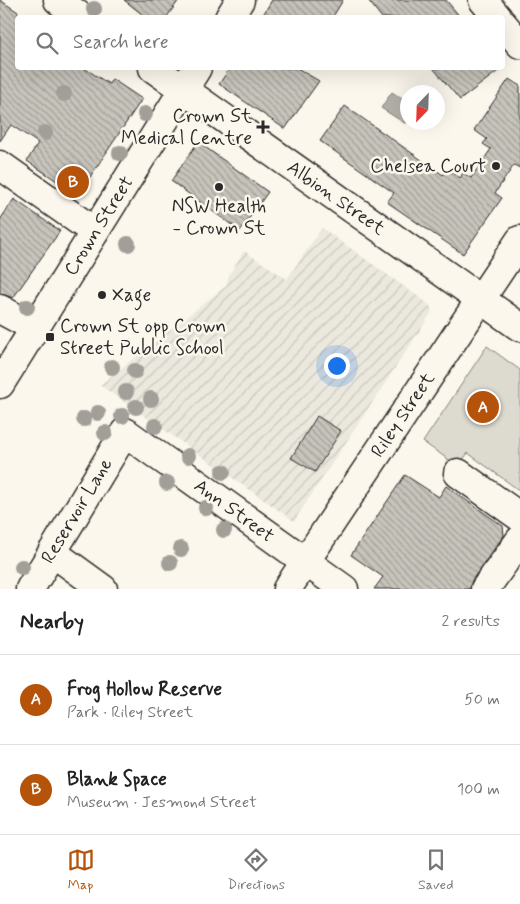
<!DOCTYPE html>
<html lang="en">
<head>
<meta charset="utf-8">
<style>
  body { margin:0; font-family:Mynerve,sans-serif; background:#f6f6f6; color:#222 }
  .compass { position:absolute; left:400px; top:85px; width:45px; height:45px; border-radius:50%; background:#fff; box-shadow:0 5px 20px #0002; rotate:203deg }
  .you { position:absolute; left:336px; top:365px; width:18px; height:18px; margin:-12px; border:4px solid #fff; border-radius:50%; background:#1a73e8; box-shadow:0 0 0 8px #1a73e833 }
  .badge { display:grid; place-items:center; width:32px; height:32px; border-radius:50%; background:#b45309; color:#fff; font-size:16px; font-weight:700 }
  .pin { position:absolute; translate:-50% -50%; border:2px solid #fff; box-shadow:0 1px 5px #0006 }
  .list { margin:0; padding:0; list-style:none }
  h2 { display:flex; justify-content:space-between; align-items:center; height:65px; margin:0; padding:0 20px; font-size:21px }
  h2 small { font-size:16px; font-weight:400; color:#767676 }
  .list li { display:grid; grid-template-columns:32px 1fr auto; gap:15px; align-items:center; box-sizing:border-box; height:90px; padding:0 20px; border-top:1px solid #e0e0e0 }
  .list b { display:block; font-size:19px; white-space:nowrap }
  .list p { margin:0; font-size:16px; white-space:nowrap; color:#767676 }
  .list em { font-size:16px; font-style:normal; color:#767676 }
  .icon { flex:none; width:28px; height:28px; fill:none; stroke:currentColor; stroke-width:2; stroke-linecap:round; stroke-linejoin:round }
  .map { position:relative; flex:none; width:520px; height:589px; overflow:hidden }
  .search { position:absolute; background:#fff; box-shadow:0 5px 20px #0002; left:15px; right:15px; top:15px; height:55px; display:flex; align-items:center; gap:12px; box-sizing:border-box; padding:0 18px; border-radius:5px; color:#767676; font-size:19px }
  .sheet { height:245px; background:#fff }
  nav { display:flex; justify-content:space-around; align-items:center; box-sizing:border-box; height:70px; border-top:1px solid #e0e0e0; background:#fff; font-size:14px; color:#767676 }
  nav a { display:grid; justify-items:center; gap:2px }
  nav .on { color:#b45309 }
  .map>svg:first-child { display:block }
</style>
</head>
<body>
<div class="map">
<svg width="520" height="589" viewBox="0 0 520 589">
  <defs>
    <pattern id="industrial-furrows" width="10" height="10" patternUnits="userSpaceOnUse" patternTransform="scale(1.25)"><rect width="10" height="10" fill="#ebe8de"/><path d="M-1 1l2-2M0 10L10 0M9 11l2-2" fill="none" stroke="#cac7bf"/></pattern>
    <pattern id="building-back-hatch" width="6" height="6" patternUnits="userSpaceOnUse" patternTransform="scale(1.25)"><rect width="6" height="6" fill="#c7c4bc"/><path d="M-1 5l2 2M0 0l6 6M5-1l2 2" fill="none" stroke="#a29f99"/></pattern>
  </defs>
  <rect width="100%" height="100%" fill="#fbf7ec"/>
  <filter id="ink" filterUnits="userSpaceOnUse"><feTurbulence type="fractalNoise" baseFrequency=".02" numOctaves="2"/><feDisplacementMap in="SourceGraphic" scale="10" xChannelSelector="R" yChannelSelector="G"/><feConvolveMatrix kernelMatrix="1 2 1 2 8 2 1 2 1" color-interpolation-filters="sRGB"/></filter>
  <g filter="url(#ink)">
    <path fill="url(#industrial-furrows)" d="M322,228L430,305L432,312L294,521L100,385L226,286L229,275L244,251L287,279Z"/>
    <path fill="#dddad0" stroke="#84827e" d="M487,346L520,370V491L468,453L458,466L423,442Z"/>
    <path fill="#b1afa7" stroke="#7b7a75" d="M392,92L407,102L406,124L381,108Z"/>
    <path fill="url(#building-back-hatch)" stroke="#2b2b2b" d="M0,0L18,12V68H84L109,84L112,79L142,99L78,195L27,161L38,143L11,125L0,141Z
      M124,0H179L166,18H147Z
      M272,0H343L332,18H261Z
      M368,0H446L461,18H382Z
      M230,68H297L319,81L285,129L219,84Z
      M433,68H502L460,100Z
      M509,79L520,86V168L514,165L495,193L502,198L463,254L387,202L394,193L320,141L345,106L443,175L448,169L460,178L463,173L471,178L491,149L483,144L487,139L474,130Z
      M198,142L268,192L240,231L171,181Z
      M14,199L60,231L13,298L0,293V220Z
      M317,416L341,431L315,472L291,458Z
      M405,475L439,497L446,486L503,526L504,535L472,580L470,589H374L383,577L351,555Z"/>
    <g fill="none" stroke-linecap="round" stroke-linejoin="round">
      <g stroke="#2b2b2b" stroke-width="31">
        <path id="minor" d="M483,0L498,18
          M229,18L240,0
          M502,23L520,44
          M0,165L95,232
          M0,309L35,328
          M0,384L197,68
          M458,473L520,517
          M52,552L103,589
          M30,589L125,432L344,589
          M287,589L520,240
          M485,589L520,540"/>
      </g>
      <g stroke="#2b2b2b" stroke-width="31">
        <path id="major" d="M58,0L82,18
          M153,68L520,327"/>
      </g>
      <use href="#minor" stroke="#fbf7ec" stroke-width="28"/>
      <use href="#major" stroke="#fbf7ec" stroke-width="28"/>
    </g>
    <g fill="#a19f98">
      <circle cx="94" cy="9" r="8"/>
      <circle cx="64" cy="94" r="8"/>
      <circle cx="145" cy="114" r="8"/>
      <circle cx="45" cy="133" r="8"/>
      <circle cx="120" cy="153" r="8"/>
      <circle cx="128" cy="244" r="8"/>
      <circle cx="27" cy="307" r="8"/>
      <circle cx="112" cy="367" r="8"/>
      <circle cx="135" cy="371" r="8"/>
      <circle cx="126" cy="392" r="8"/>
      <circle cx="151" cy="399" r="8"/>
      <circle cx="136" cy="407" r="8"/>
      <circle cx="98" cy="413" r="8"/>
      <circle cx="122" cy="416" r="8"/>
      <circle cx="84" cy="419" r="8"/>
      <circle cx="155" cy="426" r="8"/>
      <circle cx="105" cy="433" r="8"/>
      <circle cx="188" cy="456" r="8"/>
      <circle cx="223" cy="472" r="8"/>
      <circle cx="167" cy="483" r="8"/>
      <circle cx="206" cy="508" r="8"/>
      <circle cx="224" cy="530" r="8"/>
      <circle cx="181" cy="549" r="8"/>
      <circle cx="170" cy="563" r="8"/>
      <circle cx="22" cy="567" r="8"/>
    </g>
  </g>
  <g fill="#2b2b2b" stroke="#fbf7ec" stroke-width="2">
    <path d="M260.5 119.5h5v5h5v5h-5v5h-5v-5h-5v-5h5z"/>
    <circle cx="496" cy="166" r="5"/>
    <circle cx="219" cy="187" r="5"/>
    <circle cx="102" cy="295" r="5"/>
    <rect x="45" y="332" width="10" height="10" rx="2.5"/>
  </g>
  <g text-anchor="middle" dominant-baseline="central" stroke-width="5" stroke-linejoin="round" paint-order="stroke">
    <g font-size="19" fill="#2b2b2b" stroke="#fbf7ec" text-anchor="end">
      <text x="252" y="116">Crown St<tspan x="252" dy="22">Medical Centre</tspan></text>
      <text x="486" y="166">Chelsea Court</text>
      <text x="219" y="206" text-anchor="middle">NSW Health<tspan x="219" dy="22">- Crown St</tspan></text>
      <text x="112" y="295" text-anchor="start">Xage</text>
      <text x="60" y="326" text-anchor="start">Crown St opp Crown<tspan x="60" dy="22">Street Public School</tspan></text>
    </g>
    <g font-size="19" fill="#2b2b2b" stroke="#fbf7ec">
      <text transform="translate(336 198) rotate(35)">Albion Street</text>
      <text transform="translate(99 226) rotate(-58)">Crown Street</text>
      <text transform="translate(403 415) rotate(-56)">Riley Street</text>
      <text transform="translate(77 511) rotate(-59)">Reservoir Lane</text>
      <text transform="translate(234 511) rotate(36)">Ann Street</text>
    </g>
  </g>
</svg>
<svg class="compass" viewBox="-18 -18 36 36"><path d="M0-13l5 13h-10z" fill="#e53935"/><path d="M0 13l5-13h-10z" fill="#767676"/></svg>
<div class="you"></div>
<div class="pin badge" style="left:483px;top:407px">A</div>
<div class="pin badge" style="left:73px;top:182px">B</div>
<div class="search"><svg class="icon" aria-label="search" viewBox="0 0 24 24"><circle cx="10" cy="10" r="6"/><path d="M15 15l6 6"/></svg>Search here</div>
</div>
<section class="sheet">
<h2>Nearby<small>2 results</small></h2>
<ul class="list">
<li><span class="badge">A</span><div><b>Frog Hollow Reserve</b><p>Park · Riley Street</p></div><em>50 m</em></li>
<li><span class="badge">B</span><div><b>Blank Space</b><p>Museum · Jesmond Street</p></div><em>100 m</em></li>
</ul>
</section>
<nav>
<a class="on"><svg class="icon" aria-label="map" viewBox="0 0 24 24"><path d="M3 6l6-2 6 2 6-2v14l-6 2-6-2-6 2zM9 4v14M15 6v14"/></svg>Map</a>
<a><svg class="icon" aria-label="directions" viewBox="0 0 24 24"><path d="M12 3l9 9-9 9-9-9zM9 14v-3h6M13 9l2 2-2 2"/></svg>Directions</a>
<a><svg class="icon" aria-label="saved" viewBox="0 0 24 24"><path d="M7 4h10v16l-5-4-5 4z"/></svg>Saved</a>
</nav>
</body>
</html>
